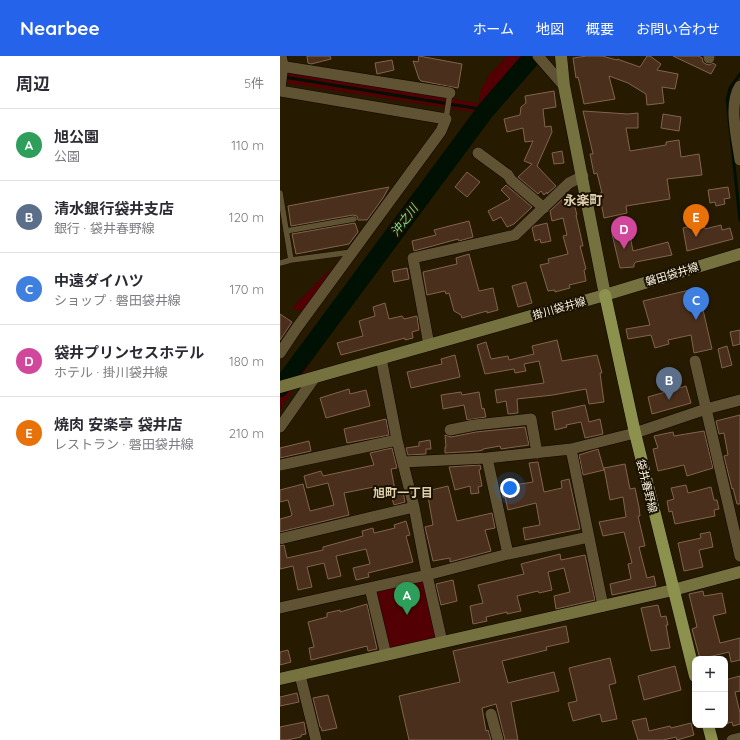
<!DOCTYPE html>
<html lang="ja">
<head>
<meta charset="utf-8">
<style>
  body { margin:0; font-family:Quicksand,"Noto Sans JP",sans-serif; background:#f7f7f7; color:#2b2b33 }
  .controls { position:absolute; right:12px; bottom:12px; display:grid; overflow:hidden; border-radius:8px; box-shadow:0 2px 10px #0003 }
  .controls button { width:36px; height:36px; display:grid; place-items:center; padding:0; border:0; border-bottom:1px solid #e1e1e2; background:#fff; color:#2b2b33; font:20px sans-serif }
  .you { position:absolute; left:230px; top:432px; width:14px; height:14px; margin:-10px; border:3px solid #fff; border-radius:50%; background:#1a73e8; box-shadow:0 0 0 6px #1a73e833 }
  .badge { display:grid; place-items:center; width:26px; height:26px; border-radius:50%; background:#2563eb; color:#fff; font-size:13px; font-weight:700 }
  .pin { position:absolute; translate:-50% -33px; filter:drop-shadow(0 1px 2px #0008) }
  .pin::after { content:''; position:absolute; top:21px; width:14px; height:12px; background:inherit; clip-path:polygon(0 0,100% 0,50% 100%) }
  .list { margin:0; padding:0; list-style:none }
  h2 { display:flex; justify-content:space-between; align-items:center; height:52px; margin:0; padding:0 16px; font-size:17px }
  h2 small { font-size:13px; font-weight:400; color:#7c7c81 }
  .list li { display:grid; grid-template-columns:26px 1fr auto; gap:12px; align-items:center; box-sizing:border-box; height:72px; padding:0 16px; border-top:1px solid #e1e1e2 }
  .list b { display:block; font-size:15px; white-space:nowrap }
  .list p { margin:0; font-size:13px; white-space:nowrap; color:#7c7c81 }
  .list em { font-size:13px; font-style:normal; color:#7c7c81 }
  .map { position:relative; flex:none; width:460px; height:684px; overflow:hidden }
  header { display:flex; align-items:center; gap:24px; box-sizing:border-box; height:56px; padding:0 20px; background:#2563eb; color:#fff }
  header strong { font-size:19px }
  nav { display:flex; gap:22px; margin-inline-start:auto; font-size:14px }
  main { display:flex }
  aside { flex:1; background:#fff }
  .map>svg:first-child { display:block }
</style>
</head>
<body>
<header>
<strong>Nearbee</strong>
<nav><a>ホーム</a><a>地図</a><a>概要</a><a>お問い合わせ</a></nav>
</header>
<main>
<aside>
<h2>周辺<small>5件</small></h2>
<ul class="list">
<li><span class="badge" style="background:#2e9e5b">A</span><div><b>旭公園</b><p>公園</p></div><em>110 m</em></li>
<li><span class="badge" style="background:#5c6f8a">B</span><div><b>清水銀行袋井支店</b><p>銀行 · 袋井春野線</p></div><em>120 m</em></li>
<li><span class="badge" style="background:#3f7fe0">C</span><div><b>中遠ダイハツ</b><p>ショップ · 磐田袋井線</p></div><em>170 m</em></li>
<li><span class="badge" style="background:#d1479c">D</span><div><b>袋井プリンセスホテル</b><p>ホテル · 掛川袋井線</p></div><em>180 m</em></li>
<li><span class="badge" style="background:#e8710a">E</span><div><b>焼肉 安楽亭 袋井店</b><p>レストラン · 磐田袋井線</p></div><em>210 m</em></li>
</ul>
</aside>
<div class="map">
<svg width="460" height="684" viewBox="0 0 460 684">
  <rect width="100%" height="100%" fill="#261a00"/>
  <path fill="#520004" d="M227,0H265L241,21L190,83L51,275L0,354V320L193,56L0,26V16L199,47L200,36L209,19Z
    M53,210L23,256L12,252Z
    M141,524L146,527L156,583L113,593L108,590L96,539L98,534Z"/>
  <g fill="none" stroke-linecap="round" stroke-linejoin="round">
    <path stroke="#001002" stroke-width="3" d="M460,18L450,32L447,44L460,164
      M4,21L206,54"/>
    <path stroke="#001002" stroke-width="18" d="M0,332L206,54L253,0"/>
  </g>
  <path fill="#4a301c" stroke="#81634e" d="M27,0H50L51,3L31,8L28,7Z
    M139,0L182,8L178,32L141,25L139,23L133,5L138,6Z
    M307,0H322L337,4V3L360,11L367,0H370L381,8L377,14L398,18L395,33L382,31L384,47L367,49L366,38L348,27L329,20L335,43L304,48L300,29L298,21L296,22L293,2Z
    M393,0H419L422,2L423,6L426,8L429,9L433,7L436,9L431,18Z
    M112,4L114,14L97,18L95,7Z
    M274,35L276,51L263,53L265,71L271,70L272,76L257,110L276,130L267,138V136L264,139L261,135L258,138L238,121L252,108L244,105L253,85L245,86L243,72L227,76L224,63L240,59L241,51L246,47L245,40Z
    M303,55L348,58L358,57V72H346L350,95L386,89V86L399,84L401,101L419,98L422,119L387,123L390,143L346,150L347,157L324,162L321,146L320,137H322L317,117L314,118L310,98H313Z
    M383,58L401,61L399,75L381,72Z
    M282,95L284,107L274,108L272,97Z
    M187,116L200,126L187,141L175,131Z
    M226,129L252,151L234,168L227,171L221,161L213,165L208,155L230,143L221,134Z
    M109,131L103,142L87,164H78L77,160L73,159L11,170L8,150Z
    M448,131L450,142L444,143L445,148L436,150L435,146L430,147L428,134Z
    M289,137L292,140L297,159H296L303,190H300L306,213L304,214L306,225L289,229L290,232L275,236V234L268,235L260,209L269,207L268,203L288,198L283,180L287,179L283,162L272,165L270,155Z
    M189,165L193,181L179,185L178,183L134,195L132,185L156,179L154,174Z
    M75,167L78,176L69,188L16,198L12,178Z
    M267,167L271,185L261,187L260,183L255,185L252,172L255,170Z
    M424,167L425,173L441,169L442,174L450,172L453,183L407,195L403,172Z
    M349,174L353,195L388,186L392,199L356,206L354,208V211L340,212L332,178Z
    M189,198L199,235L213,232L218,254L207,257V255L182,262L181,259L174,255L169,237L166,238L165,235L147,239L143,216L177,208L176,202Z
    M127,212L129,223L114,226L112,215Z
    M246,226L252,247L238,251L232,230Z
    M418,232L432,293L414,297L411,279L388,284L389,288L375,292L371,279L348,283L346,273L370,269L363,245Z
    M105,247L109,263L122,260L124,263L137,260L139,274L132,276L133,282L125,284V282L61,299L57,287L83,280L79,265L95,260L93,251Z
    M0,258L12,266L0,284Z
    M460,274V288L453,290L450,276Z
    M277,284L282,305L317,299L322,317H320L324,346L309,348L306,333L273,339L237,343L238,357L228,358L226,345L217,347L215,334L264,327L259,305L244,308L246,315L235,317L234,313L205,318L197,289L206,286L211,303L228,300L229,304L254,298L252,290Z
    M447,290L452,309L442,312L438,293Z
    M175,299L180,321L131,332L127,316L162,308L161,303Z
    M406,330L411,347L372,358L368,341Z
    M69,333L70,338L86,334L90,350L46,362L40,342Z
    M181,336L182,339L199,336L202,353L204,352L206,361L187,364L184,349L163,353L161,339Z
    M305,349L309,366L320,363L323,378L305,382L301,366L286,369L287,371L275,374L272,356Z
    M460,359V448H457L453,432L452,433L444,400L448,399L444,377L439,378L436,365Z
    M106,363L109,379L67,387L64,373Z
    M245,371L249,389L221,393L220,390L203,393V394L198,395L165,397V391H166L165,379L171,381L196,376Z
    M424,375L433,412L407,420L404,409L378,415L373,393L378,392L374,380L393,376L394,380Z
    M150,384L151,393H146V398L128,399L126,392L139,390V386Z
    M29,385L31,395L0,402V392Z
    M112,392L117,412L111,413L115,434L101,437L99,430L64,437L69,459L0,476V463L11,460L12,459L8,444L0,446V434L23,428L30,455L54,449L48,427L27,432L24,420L41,415L43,420L94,409L90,397Z
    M318,393L324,414L303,419L299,399Z
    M258,406L264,436L282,432L281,425L289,423L300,473L245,484L243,472L260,469L256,447L228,454L225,441H223L221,431L253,426L249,407Z
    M345,408L350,433L355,432L359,451L360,460H358L365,490L359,491L367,522L374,520L376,530L332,539L330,528L351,523L348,508L352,507L344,476L323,480L319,466L346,461L343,441L330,444L324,412Z
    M200,409L201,413L199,414L202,430L198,431L199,437L191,438L190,430L175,434L169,411Z
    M406,429L408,437L431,431L434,444H437L439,453L434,454L435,460L395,468L392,455L389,456L387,445L394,443L391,432Z
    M168,430L177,465L212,457L215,472L205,474L211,495L170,506V502L153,505L145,471L153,469L147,435Z
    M123,436L125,446L114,449L111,439Z
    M126,465L130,479L126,480L133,506L88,517L89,521L76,524L73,512L90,508L86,493L56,500L61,520L48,523L44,507L27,511L32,531L18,534L13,510L0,513V490L4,489L7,502L43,494V491L83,480L82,475L93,472L94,477L115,472L114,469Z
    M430,476L433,491L419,494L423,511L404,515L398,487L421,482L420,478Z
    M280,498L281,504L305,499L315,544L276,553L274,540L290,536L284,512L268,516L272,534L259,537L258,535L237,540L241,555L227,558V556L206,561L207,565L193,568L190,550L203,547L198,529L244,518L241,508Z
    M173,524L177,545L161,549L156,528Z
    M423,535L424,540L442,537L446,557L433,560L440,587L460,582V604L451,606L449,596L420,603L412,573L417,571L409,538Z
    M87,548L97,593L88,595L87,590L31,604L29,592L34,591L28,566L47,561V557L60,554V556Z
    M378,549L381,561L386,560L388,569H386L390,592L371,595L361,552Z
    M286,570L289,586L266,591L267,594L222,605L228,627L274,616L279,635L231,646L238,684H225L216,648L202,652L206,675L208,674L211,684H129L119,640L180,626L173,595Z
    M8,594L11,606L0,609V596Z
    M330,602L336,627L329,629L337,663L322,666L320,658L293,665L288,647L297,645L289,612Z
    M395,610L401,634L364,644L358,620Z
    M460,620V635L455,636L460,657V668L453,670L452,666L445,668V624Z
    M17,637L19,646L0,650V641Z
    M48,639L57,672L42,675L41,671H40L33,642Z
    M366,662L369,675L390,670L391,672L411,667L414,679L397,684L396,681L383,684H358L352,665Z
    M24,666L26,678L21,679V681L7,684H0V671Z"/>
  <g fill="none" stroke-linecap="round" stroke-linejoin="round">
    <g stroke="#0e0500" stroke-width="6">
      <path id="lane" d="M166,63L170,37
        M0,137L11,204L0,207
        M6,175L74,163
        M11,204L72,196"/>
    </g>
    <g stroke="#0e0500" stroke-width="12">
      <path id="street" d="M258,0L284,30
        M429,2V0
        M0,10L170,37
        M460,30C448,49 457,82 460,104
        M0,32L3,9L1,0
        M0,35L166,63L161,75L16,273L0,297
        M198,97L228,119L231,124L264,152
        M149,289L133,202L235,179L289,127L303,120
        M101,302L117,384L134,451L147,519L162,586
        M415,305L460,500
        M0,371L35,321
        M170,374L195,369L251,363L257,397
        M291,393L323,550
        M123,406L207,402L291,393L355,377L426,353L460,344
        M0,409L117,384
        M0,483L134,451
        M228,498L309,481
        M90,532L106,599
        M0,552L147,519L228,498L207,402
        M20,619L36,684
        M211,658L218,684
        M452,684L460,682"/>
    </g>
    <g stroke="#0e0500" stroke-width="13">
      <path id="secondary" d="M281,0L284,30L325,239
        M0,331L325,239L460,198
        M0,623L393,534L460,516"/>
    </g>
    <g stroke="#0e0500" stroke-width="13">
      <path id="primary" d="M325,239L355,377L415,620
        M428,669L432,684"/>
    </g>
    <use href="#lane" stroke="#605333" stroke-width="5.5"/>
    <use href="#street" stroke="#605333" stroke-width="11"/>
    <use href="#secondary" stroke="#767240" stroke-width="12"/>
    <use href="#primary" stroke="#8c914d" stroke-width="12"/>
  </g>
  <g text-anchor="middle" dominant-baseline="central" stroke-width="4" stroke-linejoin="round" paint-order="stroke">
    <g font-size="11" fill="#f8f0de" stroke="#1a1100">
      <text transform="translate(392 218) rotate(-17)">磐田袋井線</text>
      <text transform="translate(279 252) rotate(-16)">掛川袋井線</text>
      <text transform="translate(367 430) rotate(76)">袋井春野線</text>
    </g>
    <g font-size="12" font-style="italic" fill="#7bde8d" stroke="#1a1100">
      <text transform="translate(124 164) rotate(-53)">沖之川</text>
    </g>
    <g font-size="12" font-weight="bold" fill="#dfd0ad" stroke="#1a1100">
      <text x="123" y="436">旭町一丁目</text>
    </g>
    <g font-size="13" font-weight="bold" fill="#dfd0ad" stroke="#1a1100">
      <text x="303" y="144">永楽町</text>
    </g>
  </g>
</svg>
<div class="controls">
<button>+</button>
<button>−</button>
</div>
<div class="you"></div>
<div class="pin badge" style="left:127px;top:559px;background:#2e9e5b">A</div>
<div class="pin badge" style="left:389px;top:344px;background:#5c6f8a">B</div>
<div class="pin badge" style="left:416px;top:264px;background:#3f7fe0">C</div>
<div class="pin badge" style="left:344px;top:193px;background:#d1479c">D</div>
<div class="pin badge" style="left:416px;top:181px;background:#e8710a">E</div>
</div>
</main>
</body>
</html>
